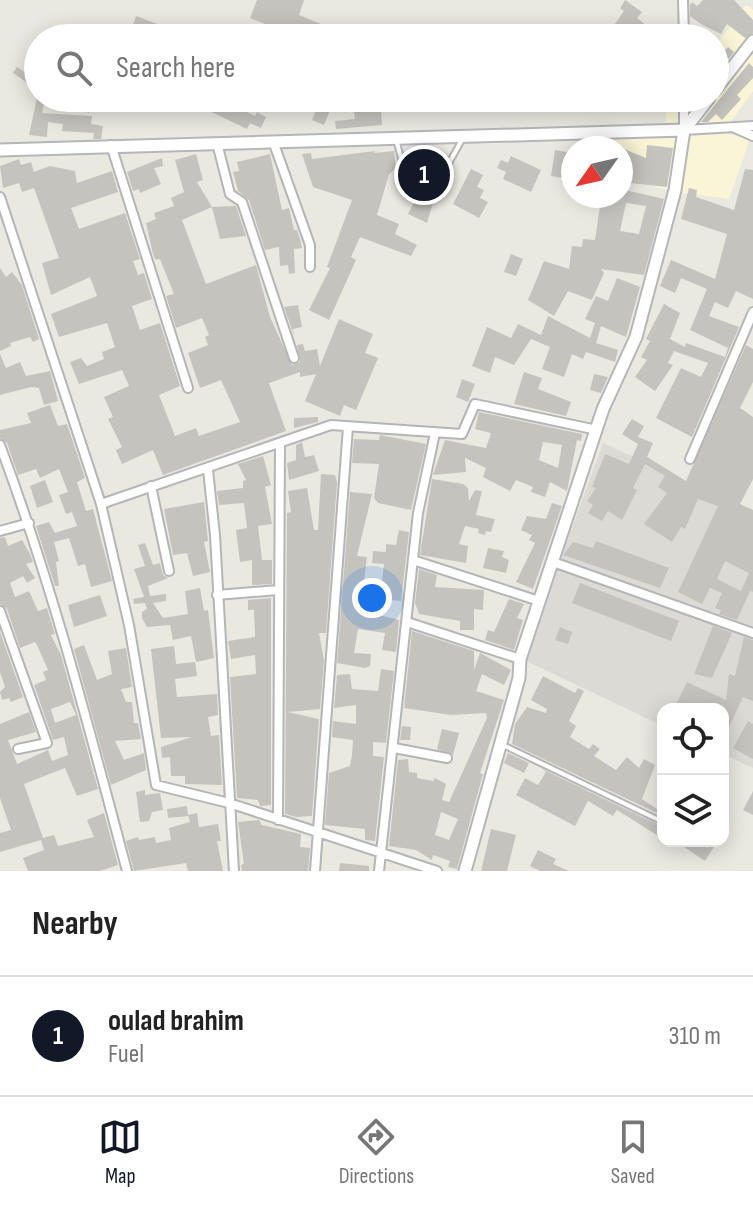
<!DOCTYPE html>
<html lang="en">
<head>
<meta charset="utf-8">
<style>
  body { margin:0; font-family:"Sofia Sans Condensed",sans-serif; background:#f6f6f6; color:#222 }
  .controls { position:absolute; right:24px; bottom:24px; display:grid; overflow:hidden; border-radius:16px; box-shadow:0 4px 20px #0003 }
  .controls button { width:72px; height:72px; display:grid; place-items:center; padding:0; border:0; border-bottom:2px solid #e0e0e0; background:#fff; color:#222; font:40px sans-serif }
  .compass { position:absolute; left:561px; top:136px; width:72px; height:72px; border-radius:50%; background:#fff; box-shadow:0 4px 20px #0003; rotate:236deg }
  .you { position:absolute; left:372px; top:598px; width:28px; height:28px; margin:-20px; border:6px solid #fff; border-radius:50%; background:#1a73e8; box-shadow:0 0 0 12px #1a73e833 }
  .badge { display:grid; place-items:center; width:52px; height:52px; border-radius:50%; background:#111827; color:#fff; font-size:26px; font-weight:700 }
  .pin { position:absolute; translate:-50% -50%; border:4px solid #fff; box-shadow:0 2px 8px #0006 }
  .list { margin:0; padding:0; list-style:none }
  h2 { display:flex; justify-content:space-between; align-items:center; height:104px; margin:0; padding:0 32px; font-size:34px }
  h2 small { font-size:26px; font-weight:400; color:#767676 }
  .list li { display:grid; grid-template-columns:52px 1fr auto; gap:24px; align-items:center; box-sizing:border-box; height:120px; padding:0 32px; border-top:2px solid #e0e0e0 }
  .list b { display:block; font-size:30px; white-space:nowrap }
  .list p { margin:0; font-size:26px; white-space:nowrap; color:#767676 }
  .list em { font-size:26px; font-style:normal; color:#767676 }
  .icon { flex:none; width:44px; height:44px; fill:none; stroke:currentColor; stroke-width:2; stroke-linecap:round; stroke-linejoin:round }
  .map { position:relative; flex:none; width:753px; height:871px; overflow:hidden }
  .search { position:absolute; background:#fff; box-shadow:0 4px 20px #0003; left:24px; right:24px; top:24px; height:88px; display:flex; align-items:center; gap:20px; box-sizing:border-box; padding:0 28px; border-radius:44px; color:#767676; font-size:30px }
  .sheet { height:224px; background:#fff }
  nav { display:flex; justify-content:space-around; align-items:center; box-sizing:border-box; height:112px; border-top:2px solid #e0e0e0; background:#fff; font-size:22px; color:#767676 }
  nav a { display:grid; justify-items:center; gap:4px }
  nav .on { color:#111827 }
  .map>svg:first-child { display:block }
</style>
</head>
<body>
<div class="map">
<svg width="753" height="871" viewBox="0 0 753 871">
  <rect width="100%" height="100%" fill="#eae9e0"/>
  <path fill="#f9f5d6" d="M746,5L753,10V91L730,123L727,134L750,139L729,199L675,192L621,178V148H610L611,138H665L667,98H715V47Z"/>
  <path fill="#dcdad4" d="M603,443L753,512V768L723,754V709H663V726L524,660Z"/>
  <path fill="#c5c3bd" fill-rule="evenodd" d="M257,0H304L299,15L338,31L335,38H300L250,18Z
    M625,0L642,12L637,18L651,29L645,38H626L621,34L618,38H596L607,27L610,31L624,11L620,8Z
    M703,0H734L753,20V33L745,38L727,24L721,34L701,24L690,16V5L692,2L697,6Z
    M136,16L171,29L167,38H150L131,31Z
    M728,47L734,52L715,76V60Z
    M749,63L753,67V78L737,95L741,99L722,120L716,114L708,122H701Z
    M17,67L38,81V82H26L13,73Z
    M37,98H45L42,113L92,116L91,124L103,126L101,139H93L94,133L62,131L63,124L48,122L47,137L29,135Z
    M54,98H93L89,113Z
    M182,98H207L215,102L218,98L255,116L257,112L266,117L261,128L250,123L247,129Z
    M321,98H335L324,125L312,120Z
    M381,109L382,125L336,129L335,121L355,119L354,112Z
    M647,145L673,148L667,187L621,182V148L646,158Z
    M555,150L573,153L570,179L551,176Z
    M375,151L374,153L394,151L396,168L389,174L377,215L399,224L395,234L417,245L411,256L360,237L351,257L356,260L329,320L309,310L330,268L327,267L352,200L313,187L302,154L311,153L312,159Z
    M196,154L203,180L197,182L212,207L182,220L206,284L256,265L270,317L292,365L300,362L297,345L303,344L305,351L317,349L320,366L339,319L373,334L365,353L378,358L356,410L344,405L340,416L305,401L316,374L300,377V372L269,383L286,431L163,475L153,450L122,464L116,450L122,447L108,419L113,417L104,397L129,386L122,370L79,384L70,362L81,358L87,366L104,359L102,352L115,347L107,323L59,337L51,314L97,296L90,277L51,295L42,263L59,258L34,188L22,192L19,183L3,188L0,166L19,159L21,165L31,162L34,172L50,166L75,171L77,183L112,171L118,192L71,208L79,229L125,213L140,259L133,261L138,275L144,273L152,299L132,306L140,330L160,323L180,386L159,395L175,436L196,428L199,436L240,422L221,380L200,388L188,353L208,345L205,337L209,335L202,318L176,328L166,296L174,294L160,259L156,260L153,254L146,223L156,219L154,213L174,206L171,198L184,192L175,160Z
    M270,154L282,210L289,208L294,230H297L300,239L302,248L294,249L295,273L289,274L288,265L280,266L279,247L265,250L249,200L238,191L233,172L239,171L237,162Z
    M511,156L541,170L531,192L503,179L506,172L497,168L501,160L508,163Z
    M162,158L163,166L154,168L161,184L140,193L139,189L133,191L127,172Z
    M471,169L483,175L477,187L484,190L480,198L488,202L479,218L453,204Z
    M745,169L753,170V299L736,291L728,308L715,302L709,316L739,327L692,437L656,418L681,368L701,377L708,363L674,351L668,363L673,365L655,391L635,377L647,360L641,357L650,341L646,339L664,304L680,313L670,339L685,347L686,343L725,357L728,348L690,330L707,289L681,278L675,293L660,286L671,260L715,279L727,234L681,219L689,188L697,190L696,197L734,210Z
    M414,176L432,183L430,187L437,190L427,223L408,214L418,194L401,186L405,177L413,180Z
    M621,189L664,199L644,275L601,269L604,273L592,300L568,291L554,316L528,300L544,261L569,269L572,246L582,247L583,239L595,240L600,206L605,207L606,196H621ZM626,203L646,206L639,234L620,231Z
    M236,206L246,236L220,239L212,207Z
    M511,254L523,259L516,276L504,272Z
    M0,268L6,277L12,272L22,285L39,339L33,342L30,337L10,343L11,346L0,351Z
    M617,278L640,287L626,337L601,326L596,343L618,350L615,362L586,352L583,359L572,354L564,377L542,369L550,347L531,339L514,365L495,357L490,373L472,366L487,327L511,338L518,324L541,335L548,316L590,338L595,323L585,319L596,296L608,301Z
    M298,305L302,327L293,329L295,338L284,307Z
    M746,345L753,349V382L740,408L753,417V479L740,504L753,510V592L750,591L737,620L719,614L721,610L715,608L722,593L710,588L702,604L678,592L718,506L698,499L685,529L681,527L672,542L644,524L667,493L658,487L665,476L645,464L633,488L637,490L622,520L608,511L602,521L588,513L593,505L587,501L596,488L592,487L605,454L629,464L638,444L622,434L632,419L644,426L638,437L653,443L647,457L686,481ZM725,561L749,573L741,591L717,579Z
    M0,354L6,368L20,362L26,376L50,371L58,401L44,405L39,388L31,387L0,395Z
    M524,372L542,378L538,389L571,402L566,416L514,404Z
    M594,374L608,377L601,393L590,390Z
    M462,379L475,384L468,402L456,397Z
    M50,405L58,426L67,424L85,478L77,482L86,511L93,509L112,581L91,587L85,564L78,566L69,538L54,542L59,561L56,562L59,586H55L36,526L49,522L55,533L77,526L72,512L66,514L59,495L68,492L59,469L40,478L36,469L18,475L7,443L0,438V430L31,423L27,413Z
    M479,412L582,434L581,441L577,440L567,491L550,482L545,497L531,492L533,487L516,480L510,491L483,477L486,468L465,458L466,472L433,475L445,440L486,448L491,433L475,429ZM543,442L562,445L558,468L539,460Z
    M318,417V422L294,428V418Z
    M380,435L426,444L411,510L378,503L374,498L379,464L352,463L354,439L379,440Z
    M302,442L305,457L314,455L319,471L289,480L287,463L296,460V445Z
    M263,456L271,485L265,487L272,524L258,526L262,560H272V584L252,585V560L240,562L236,530L247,528L244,503L219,505L217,491L243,488V481L246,480L238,464Z
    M321,474L335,475L337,482L326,633H319L324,661L320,709L288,712L319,719L312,816L296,817L285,814L287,513L291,512L288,491L307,488L314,530H318Z
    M432,479L463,484L468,488L469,501L475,490L482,491L476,515L495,519L491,532L486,531L485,535L478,533L479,529L465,526L459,544L468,546L466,563L420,555Z
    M45,480L53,502L37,508L30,486Z
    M350,492L372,494L357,556L367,557L363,589L381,590L384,564L372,563L373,551L386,552V544L396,545L399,530L409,532L401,601L362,597L360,610L399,620L396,652L382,650L385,633L358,629L354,653L371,654L370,666L365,668L337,663Z
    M204,502L208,541L204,542L210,572L193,576L187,553L173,555L164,509Z
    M552,503L562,506L533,589L516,582L535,543L529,540L532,535L521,530L527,516L546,519Z
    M5,537L8,546L22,540L30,554L33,562L26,564L35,578L27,583L23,576L10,583L15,597L29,591L38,611L47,608L55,634L51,635L61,655L98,789L77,796L65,768L24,784L43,838L54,835L58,846L94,837L87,820L104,813L118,865L100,871H28L23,858L44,850L41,840L0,852V833L11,830L0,798V724L29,712L36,732L8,740L17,764L48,750L52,761L68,755L64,737L53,740L34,685L46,680L43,672L48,670L37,645L35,642L20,648L7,609L0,604V538ZM70,702L76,715L55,723L51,709Z
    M596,541L669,568L660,588L563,555L573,542L593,548Z
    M145,543L153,565L160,563L163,575L168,578L148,586L150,596L166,594V601L153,603L163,618L188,614L185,591L200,588L204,611L208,610L214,658L196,662L191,636L173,640L170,625L147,627L142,618V612L147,609L145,603L134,604L133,599L144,597L134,569L145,566L138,545Z
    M488,548L504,551L502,557L509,560L506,573L483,568Z
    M419,569L437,575L435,587L484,590L483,610L474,609V630H460V621L419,614L415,603Z
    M580,583L679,621L671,641L572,603Z
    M100,595L107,616L74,627L68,605Z
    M271,598V805L260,806L258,800L237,798L230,677L256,674L255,655L231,659L228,641L255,637L254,610H248V600Z
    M509,599L524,604L517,618L523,620L514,650L485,640L488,630L494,632Z
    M713,626L732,633L712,678L694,674Z
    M560,627L572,632L568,644L555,640Z
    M412,631L474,651V670L480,653L511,670L504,685L482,674L476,691L504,700L480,773L483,774L457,869L448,867L450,861L433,855L432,860L416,850L389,846L398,760L408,759L409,772L417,773V778L433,781L435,778L446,784L442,800L449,802L487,718L486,713L451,715L404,708ZM441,812L458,819L449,840L435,835Z
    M0,632L23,697L11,702L9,698L2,700L0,692L5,687L0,672Z
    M744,637L753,640V701L743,697L723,740V709H674L687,682L726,700L729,674L735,676Z
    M84,645L97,680L112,674L108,651L126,648L132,687L121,689L126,702H132L134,723H138L141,739L115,741L124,760L144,753L146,770L111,785L74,649Z
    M174,646L176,664L195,662L197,676L175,679L177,697L217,694L218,715L208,717L211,736L219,735L222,785L185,784V776H171L170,757L162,758L161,747L192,737L161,738L151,649Z
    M381,669L394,671L386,743L373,742V756L384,757L375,841L365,840V829L325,825L329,773L350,766L352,755L353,740L332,737L333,721L356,724V705L334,708L337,675L350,674L352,689L378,691Z
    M543,676L575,693L578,688L584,691L569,721L576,726L570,737L589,749L593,744L600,749L594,756L616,770L627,757L639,768L644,759L655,765L642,799L663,813V816L512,744L515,724L527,707L546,713L547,709L531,700Z
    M748,721L753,724V759L733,748Z
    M402,726L411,727L410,740H400Z
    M442,729L459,733L453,755L437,749Z
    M508,753L529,763L524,773L504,763Z
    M542,769L663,827V832L660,837L617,810L613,816L588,801L575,826L516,795L525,778L538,785L546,772Z
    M145,790V795L160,793L163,810L152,812L149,821L140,822L136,792Z
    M753,791V815L743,810Z
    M187,806L188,816L168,818L167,809Z
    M197,813L199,827L218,824L221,841H217L223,871H188L186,863L134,871L126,841L138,837L139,840L155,837L156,843L171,840L169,828L190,822L188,815Z
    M259,820L262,825L301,834L300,847L310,848L308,871H242L241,865L244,864L238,822Z
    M491,829L516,835L507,871H481Z
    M675,841H697L707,848L712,843L715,845L705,861Z
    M538,850L556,859L553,864L569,871H540L530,866Z
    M340,863L369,866V871H339Z"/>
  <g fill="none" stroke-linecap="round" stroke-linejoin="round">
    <g stroke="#b3b5b9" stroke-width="8">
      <path id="lane" d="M396,139L403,166L439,181L463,138
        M503,745L663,822
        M702,841L707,843"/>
    </g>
    <g stroke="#b3b5b9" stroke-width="12">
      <path id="street" d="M683,0L684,38
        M684,98V130L753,126
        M735,128L753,136
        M273,141L310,245V267
        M217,143L230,194L242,202L294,358
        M111,145L188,388
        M0,197L101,504L331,425L462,434L475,404L597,430
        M0,445C52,584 89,728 127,871
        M690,459L753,312
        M208,470L215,535L234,871
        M151,486L169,571
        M101,504L129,625L156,785L229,803L437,871
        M0,531L29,523
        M413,560L539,601
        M553,562L753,633
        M217,595L279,590
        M0,611L47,743L18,749
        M407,622L520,659
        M394,748L447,758
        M278,820L280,443
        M315,871L348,427
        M379,871L418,513L435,433"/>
    </g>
    <g stroke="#b4b6bb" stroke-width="15">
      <path id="secondary" d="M715,90L753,41
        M0,150L684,130L709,98
        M465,871L519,678L520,659L603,409L636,337L675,190L684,130"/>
    </g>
    <use href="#lane" stroke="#fff" stroke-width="4"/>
    <use href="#street" stroke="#fff" stroke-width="8"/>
    <use href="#secondary" stroke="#fff" stroke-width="11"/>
  </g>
</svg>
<div class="controls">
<button><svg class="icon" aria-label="locate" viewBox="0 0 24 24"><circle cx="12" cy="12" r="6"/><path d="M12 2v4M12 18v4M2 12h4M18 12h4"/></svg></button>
<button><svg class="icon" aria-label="layers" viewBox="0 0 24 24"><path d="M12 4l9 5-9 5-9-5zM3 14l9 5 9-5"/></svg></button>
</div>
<svg class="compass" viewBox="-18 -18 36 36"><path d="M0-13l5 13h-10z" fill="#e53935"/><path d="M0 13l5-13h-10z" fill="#767676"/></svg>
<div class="you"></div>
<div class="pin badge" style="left:424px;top:175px">1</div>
<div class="search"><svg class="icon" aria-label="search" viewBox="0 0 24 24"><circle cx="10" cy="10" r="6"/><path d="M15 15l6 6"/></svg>Search here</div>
</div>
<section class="sheet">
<h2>Nearby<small></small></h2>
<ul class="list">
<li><span class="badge">1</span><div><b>oulad brahim</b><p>Fuel</p></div><em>310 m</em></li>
</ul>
</section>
<nav>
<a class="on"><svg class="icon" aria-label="map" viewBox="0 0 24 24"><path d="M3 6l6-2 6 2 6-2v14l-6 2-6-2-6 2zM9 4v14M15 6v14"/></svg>Map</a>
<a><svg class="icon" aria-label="directions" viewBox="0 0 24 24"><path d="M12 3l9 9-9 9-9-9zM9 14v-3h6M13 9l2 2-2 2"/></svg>Directions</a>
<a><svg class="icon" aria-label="saved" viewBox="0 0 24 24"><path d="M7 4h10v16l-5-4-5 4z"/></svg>Saved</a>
</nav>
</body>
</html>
